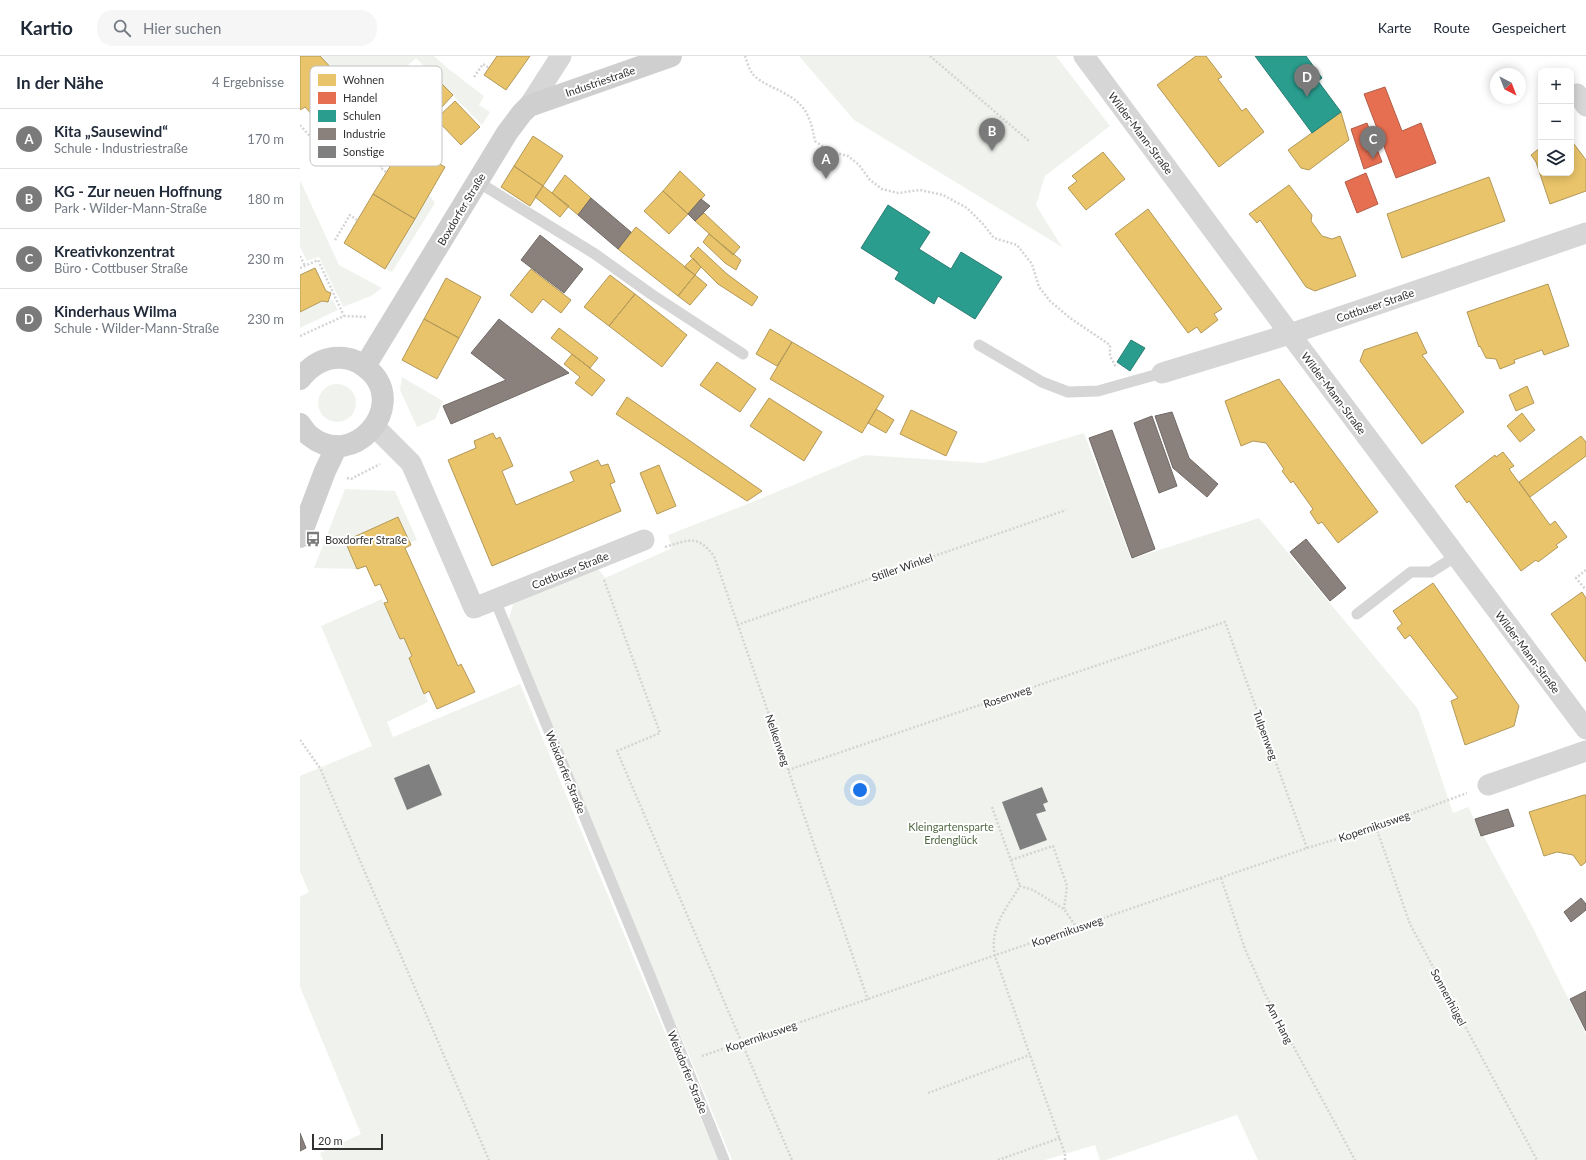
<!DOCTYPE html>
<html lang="de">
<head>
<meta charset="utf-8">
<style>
  body { margin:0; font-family:Lato,sans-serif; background:#f6f6f7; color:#1f2937 }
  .controls { position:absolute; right:12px; top:12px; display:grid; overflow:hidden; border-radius:8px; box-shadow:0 2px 10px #0003 }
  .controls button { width:36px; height:36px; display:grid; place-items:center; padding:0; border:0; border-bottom:1px solid #e0e1e3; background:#fff; color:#1f2937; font:20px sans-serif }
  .compass { position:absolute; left:1190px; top:12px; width:36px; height:36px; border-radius:50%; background:#fff; box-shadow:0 2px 10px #0003; rotate:138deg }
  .scale { position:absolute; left:12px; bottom:10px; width:71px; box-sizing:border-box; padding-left:4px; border:2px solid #323232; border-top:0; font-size:11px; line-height:14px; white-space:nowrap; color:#323232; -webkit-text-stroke:3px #fff; paint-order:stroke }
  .you { position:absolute; left:560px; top:734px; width:14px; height:14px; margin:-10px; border:3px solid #fff; border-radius:50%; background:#1a73e8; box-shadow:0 0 0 6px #1a73e833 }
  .badge { display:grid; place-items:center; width:26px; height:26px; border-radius:50%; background:#7a7a7a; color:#fff; font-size:13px; font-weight:700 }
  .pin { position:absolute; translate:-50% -33px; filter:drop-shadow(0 1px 2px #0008) }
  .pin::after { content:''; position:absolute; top:21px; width:14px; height:12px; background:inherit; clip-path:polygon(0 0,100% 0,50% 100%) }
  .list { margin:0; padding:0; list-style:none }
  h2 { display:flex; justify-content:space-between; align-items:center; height:52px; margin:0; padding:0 16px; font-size:17px }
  h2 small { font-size:13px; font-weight:400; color:#747a83 }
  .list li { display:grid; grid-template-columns:26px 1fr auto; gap:12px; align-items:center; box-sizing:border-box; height:60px; padding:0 16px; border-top:1px solid #e0e1e3 }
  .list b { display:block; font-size:15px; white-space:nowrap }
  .list p { margin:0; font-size:13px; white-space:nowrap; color:#747a83 }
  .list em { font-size:13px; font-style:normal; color:#747a83 }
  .icon { flex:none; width:22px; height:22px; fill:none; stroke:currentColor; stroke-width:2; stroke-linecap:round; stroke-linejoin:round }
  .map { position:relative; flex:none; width:1286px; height:1104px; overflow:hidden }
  header { display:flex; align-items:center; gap:24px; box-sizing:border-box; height:56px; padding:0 20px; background:#fff; border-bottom:1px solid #e0e1e3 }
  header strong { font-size:19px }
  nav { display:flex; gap:22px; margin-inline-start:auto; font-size:14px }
  .search { width:280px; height:36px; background:#f6f6f7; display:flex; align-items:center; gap:10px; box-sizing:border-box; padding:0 14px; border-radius:16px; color:#747a83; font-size:15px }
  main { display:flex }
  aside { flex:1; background:#fff }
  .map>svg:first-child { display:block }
</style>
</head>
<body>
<header>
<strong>Kartio</strong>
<div class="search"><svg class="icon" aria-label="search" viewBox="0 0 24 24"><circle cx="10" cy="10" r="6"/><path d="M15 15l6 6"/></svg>Hier suchen</div>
<nav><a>Karte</a><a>Route</a><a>Gespeichert</a></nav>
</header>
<main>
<aside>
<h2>In der Nähe<small>4 Ergebnisse</small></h2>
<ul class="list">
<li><span class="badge">A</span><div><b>Kita „Sausewind“</b><p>Schule · Industriestraße</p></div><em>170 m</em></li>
<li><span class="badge">B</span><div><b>KG - Zur neuen Hoffnung</b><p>Park · Wilder-Mann-Straße</p></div><em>180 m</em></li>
<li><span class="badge">C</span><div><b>Kreativkonzentrat</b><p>Büro · Cottbuser Straße</p></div><em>230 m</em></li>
<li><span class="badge">D</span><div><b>Kinderhaus Wilma</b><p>Schule · Wilder-Mann-Straße</p></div><em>230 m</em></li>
</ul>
</aside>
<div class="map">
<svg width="1286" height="1104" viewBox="0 0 1286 1104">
  <rect width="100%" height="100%" fill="#fff"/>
  <path fill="#f0f3ed" d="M20,0H134L146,11L184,40L179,49L190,56L182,69L116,2L89,27L75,12L52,34Z
    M499,0H756L810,70L745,120L736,149L762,191L554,64Z
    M0,124L39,209L82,232L71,240L43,251L19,201L7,205L0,191Z
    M129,138L135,147L92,216L85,213Z
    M32,243L38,254L0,272V256L22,245L28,246Z
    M102,321L143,345L135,363L117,371L100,334Z
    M18 347a19 19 0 1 1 38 0a19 19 0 1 1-38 0Z
    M784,377L831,503L959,462L1118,653L1153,757L1168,751L1233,872L1286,978V1104H958L937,1059L806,1104H800L795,1089L745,1104H432L391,1004L305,802L208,566L214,545L297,511L305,522L372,492L368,479L450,447L565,399L683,407Z
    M45,433L95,435L117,484L110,487L98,461L45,485L57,513L14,512Z
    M82,543L100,583L104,582L112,600L109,602L128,646L87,666L93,681L220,628L418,1104H23L20,1097L61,1078L0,931V841L9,836L0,815V720L72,690L21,570Z"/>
  <path fill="#e9c46a" stroke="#b29859" d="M0,0H20L52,34L18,65L5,51L0,54Z
    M197,0H230L206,34L184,19Z
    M896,0H906L922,21L918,23L942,55L946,52L964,76L919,111L857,29Z
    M127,13L153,39L141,52L115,24Z
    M155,45L180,71L161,89L136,63Z
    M1041,56L1049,84L1009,114L1001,112L988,94Z
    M233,80L263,100L243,130L214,110Z
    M1271,84L1286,104V135L1250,148L1236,106L1231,99L1241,91V117H1271Z
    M104,88L145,111L115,163L73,138Z
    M803,96L825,123L786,154L768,132L777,125L772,120Z
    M214,110L243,130L230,150L201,131Z
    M380,115L405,139L388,158L363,135Z
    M265,119L291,142L278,159L252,137Z
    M1189,121L1205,165L1102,202L1087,158Z
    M989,129L1012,159L1011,165L1022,180L1032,183L1040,180L1056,220L1015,235L1006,231L960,164L957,167L949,158Z
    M243,130L269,150L260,161L235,141Z
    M363,135L388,158L369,178L344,155Z
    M73,138L115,163L85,213L44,187Z
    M848,153L922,253L914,258L918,264L901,277L897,271L888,277L815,178Z
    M404,157L440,191L433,199L395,165Z
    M336,171L395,219L378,240L318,193Z
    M409,178L441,204L436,214L425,207L403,186Z
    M398,191L427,218L458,241L452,250L418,228L390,200Z
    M393,202L401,211L395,219L384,211Z
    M15,212L26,235L31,237L28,246L22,245L0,256V219Z
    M231,213L271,244L261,257L243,243L232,257L210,239Z
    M310,219L335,238L309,270L284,251Z
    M395,219L407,229L390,249L378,240Z
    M146,222L181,241L159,282L124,263Z
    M1248,228L1269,290L1244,299L1242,294L1214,304L1215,307L1200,313L1196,303L1186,302L1180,290L1179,291L1167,256Z
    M335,238L387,279L362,311L309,270Z
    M124,263L159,282L137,323L102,304Z
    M259,272L298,302L290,312L251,282Z
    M470,273L492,286L477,310L456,298Z
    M1117,276L1127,297L1122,299L1164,356L1122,388L1060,305L1064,294Z
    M492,286L584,340L562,377L470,323Z
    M272,298L305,324L292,340L275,327L280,321L264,308Z
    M417,306L456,333L440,356L400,329Z
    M979,323L1078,456L1038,487L1022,466L1018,468L1010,456L1013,453L993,425L991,427L982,415L984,413L966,387L953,385L941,390L925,345Z
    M1227,330L1234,347L1216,355L1209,339Z
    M327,341L462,435L447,445L316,358Z
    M469,342L522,376L504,405L450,370Z
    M576,353L594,364L586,377L568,367Z
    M611,354L657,376L646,400L600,378Z
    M1222,357L1235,374L1220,386L1207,370Z
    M193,377L196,383L200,381L213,410L202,415L216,449L274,425L270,416L298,404L301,410L308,408L315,426L310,428L321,455L192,510L148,404L176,392L174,385Z
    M1281,380L1286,386V400L1230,441L1219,426Z
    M1203,396L1214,410L1209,413L1250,469L1255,465L1267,481L1256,489L1258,491L1238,506L1236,504L1221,515L1169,445L1167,447L1155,430L1195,399L1196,401Z
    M359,409L376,450L357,458L340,417Z
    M98,461L111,489L105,492L158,610L161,608L175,636L137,653L129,635L124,638L109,602L112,600L104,582L100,583L84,547L88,546L80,528L75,530L66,510L57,513L45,485Z
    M1133,527L1219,650L1214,670L1165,689L1151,645L1158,642L1110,579L1105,583L1097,572L1102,568L1093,555Z
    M1282,536L1286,542V606L1251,558Z
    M1284,739H1286V806L1281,810L1273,799L1257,796L1244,800L1229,756Z"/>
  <path fill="#e76f51" stroke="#b15d48" d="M1085,31L1102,75L1121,67L1136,107L1096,122L1064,38Z
    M1067,67L1082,106L1064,113L1051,73Z
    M1066,117L1078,148L1057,157L1045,126Z"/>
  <path fill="#2a9d8f" stroke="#2c7d73" d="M955,0H1006L1022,22L1018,25L1041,56L1012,77Z
    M588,149L630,176L619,193L651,213L661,196L702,221L675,263L638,240L634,248L595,223L599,216L561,192Z
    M831,284L845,292L830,315L817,306Z"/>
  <path fill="#8a817c" stroke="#706966" d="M291,142L331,176L318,193L278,159Z
    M401,143L410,150L395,165L388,158Z
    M240,179L283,213L264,237L221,204Z
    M199,263L269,317L151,368L143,350L206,324L171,297Z
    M872,356L889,402L918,428L907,441L873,412L855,360Z
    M852,360L877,430L859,437L834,367Z
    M812,374L855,493L832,502L789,382Z
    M1006,483L1046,532L1030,545L990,496Z
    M1208,753L1214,770L1181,780L1175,763Z
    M1281,842L1286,848V854L1271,866L1264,856Z
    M1286,935V975L1270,943Z
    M0,1077L6,1092L0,1095Z"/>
  <path fill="#808080" d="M129,708L142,739L107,754L94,722Z
    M742,731L748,746L743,748L746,755L736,758L747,784L720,794L702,746Z"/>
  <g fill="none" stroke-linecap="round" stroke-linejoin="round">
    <path stroke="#d4d4d4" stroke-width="2.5" stroke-dasharray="2 2" stroke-linecap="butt" d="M445,0C447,5 449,13 452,17C456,23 466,28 472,31C502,45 509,53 515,85L529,95L548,100L559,109L570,124L582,133L598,137L620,134L643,139L667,152L683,168L694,182L717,189L732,208L739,231L750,245L770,262L810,289V300L816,311
      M630,0L729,85
      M174,21L183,8L189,12
      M0,69L15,86
      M86,116L80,111L103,76
      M35,184L50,159L57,164
      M0,200L5,210
      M0,212L18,204L44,260
      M0,280L44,260L67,261
      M47,422L51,423L80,408
      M365,491C389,484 397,478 414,500L568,944
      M1286,514L1276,522L1286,534
      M304,524L360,677L317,695L492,1104
      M437,569L766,454
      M0,684L20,712L189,1104
      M488,714L925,566L1007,792
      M692,751L720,830
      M1076,771L1110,868L1237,1104
      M711,804L753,790L767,830L764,853
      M921,822L945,893L964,936L1055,1104
      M402,1000L1007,792L1076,771L1167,737
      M628,1037L730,999
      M698,1104L760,1082
      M765,1104V1098L695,900C689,872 706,853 720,830L733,834L764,853L777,872"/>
    <path stroke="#d6d6d6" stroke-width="11" d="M178,126L295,198L351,238L443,298
      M679,289L742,326L768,336L798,335L862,317
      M195,544L349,917L424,1104
      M1057,558L1111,516H1131L1156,500"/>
    <path stroke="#d6d6d6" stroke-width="21" d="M784,0L990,278L1286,673
      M1277,38L1286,50
      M229,50L261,0
      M862,317L990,278L1286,177
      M75,371L111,407L174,552L344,484
      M1188,729L1286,695"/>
    <path stroke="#cfcfcf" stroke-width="22" d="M65,310L207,77L222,57L229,50L371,0
      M0,323C11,309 25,300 44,302C55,303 63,308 71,316C107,352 53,415 10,380C6,377 3,372 0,368
      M0,481L25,415L37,390"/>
  </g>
  <defs>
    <g id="bus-bare" transform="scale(1.2)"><path d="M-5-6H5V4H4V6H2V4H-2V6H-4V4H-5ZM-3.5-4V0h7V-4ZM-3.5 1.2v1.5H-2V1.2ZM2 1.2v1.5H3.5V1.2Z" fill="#7a7a7a" stroke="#fff" stroke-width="2.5" paint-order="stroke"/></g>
  </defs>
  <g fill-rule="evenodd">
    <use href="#bus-bare" x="13" y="483"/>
  </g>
  <g text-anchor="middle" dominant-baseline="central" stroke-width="4" stroke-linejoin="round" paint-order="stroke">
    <g font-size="11" fill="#323232" stroke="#fff">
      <text transform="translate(300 25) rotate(-19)">Industriestraße</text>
      <text transform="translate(841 77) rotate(53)">Wilder-Mann-Straße</text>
      <text transform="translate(161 153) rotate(-59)">Boxdorfer Straße</text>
      <text transform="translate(1075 249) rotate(-19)">Cottbuser Straße</text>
      <text transform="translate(1034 337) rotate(53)">Wilder-Mann-Straße</text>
      <text transform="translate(602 511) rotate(-19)">Stiller Winkel</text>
      <text transform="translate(270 514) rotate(-22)">Cottbuser Straße</text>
      <text transform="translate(1228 596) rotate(53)">Wilder-Mann-Straße</text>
      <text transform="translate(707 640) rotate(-19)">Rosenweg</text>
      <text transform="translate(966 679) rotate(70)">Tulpenweg</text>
      <text transform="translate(478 684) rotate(71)">Nelkenweg</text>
      <text transform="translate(266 716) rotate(68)">Weixdorfer Straße</text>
      <text transform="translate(1074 770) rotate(-19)">Kopernikusweg</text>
      <text transform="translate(767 875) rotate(-19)">Kopernikusweg</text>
      <text transform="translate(1149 941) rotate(62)">Sonnenhügel</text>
      <text transform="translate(980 967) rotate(62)">Am Hang</text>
      <text transform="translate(461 980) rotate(-19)">Kopernikusweg</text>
      <text transform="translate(388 1016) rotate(68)">Weixdorfer Straße</text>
    </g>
    <g font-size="11" fill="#323232" stroke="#fff" text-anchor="start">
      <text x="25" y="483">Boxdorfer Straße</text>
    </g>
    <g font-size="11" fill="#526a43" stroke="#fff">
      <text x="651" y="770">Kleingartensparte<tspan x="651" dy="13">Erdenglück</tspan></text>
    </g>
  </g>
  <rect x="10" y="10" width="132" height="100" rx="6" fill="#fff" stroke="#c2c2c2" stroke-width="1"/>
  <rect x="18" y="18" width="18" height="12" fill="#e9c46a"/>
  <rect x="18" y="36" width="18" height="12" fill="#e76f51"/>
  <rect x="18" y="54" width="18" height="12" fill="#2a9d8f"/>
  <rect x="18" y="72" width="18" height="12" fill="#8a817c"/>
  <rect x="18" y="90" width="18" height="12" fill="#808080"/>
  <g font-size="11" fill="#323232">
    <text x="43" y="28">Wohnen</text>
    <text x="43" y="46">Handel</text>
    <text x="43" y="64">Schulen</text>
    <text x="43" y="82">Industrie</text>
    <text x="43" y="100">Sonstige</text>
  </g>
</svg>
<div class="controls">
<button>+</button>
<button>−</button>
<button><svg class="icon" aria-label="layers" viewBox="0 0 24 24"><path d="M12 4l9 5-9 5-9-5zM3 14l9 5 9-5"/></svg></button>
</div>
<svg class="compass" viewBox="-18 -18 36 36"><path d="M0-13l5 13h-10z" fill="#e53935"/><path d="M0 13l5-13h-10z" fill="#747a83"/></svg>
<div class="scale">20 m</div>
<div class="you"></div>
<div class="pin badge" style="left:526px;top:123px">A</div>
<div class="pin badge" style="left:692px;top:95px">B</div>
<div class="pin badge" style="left:1073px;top:103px">C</div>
<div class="pin badge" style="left:1007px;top:41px">D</div>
</div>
</main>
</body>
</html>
